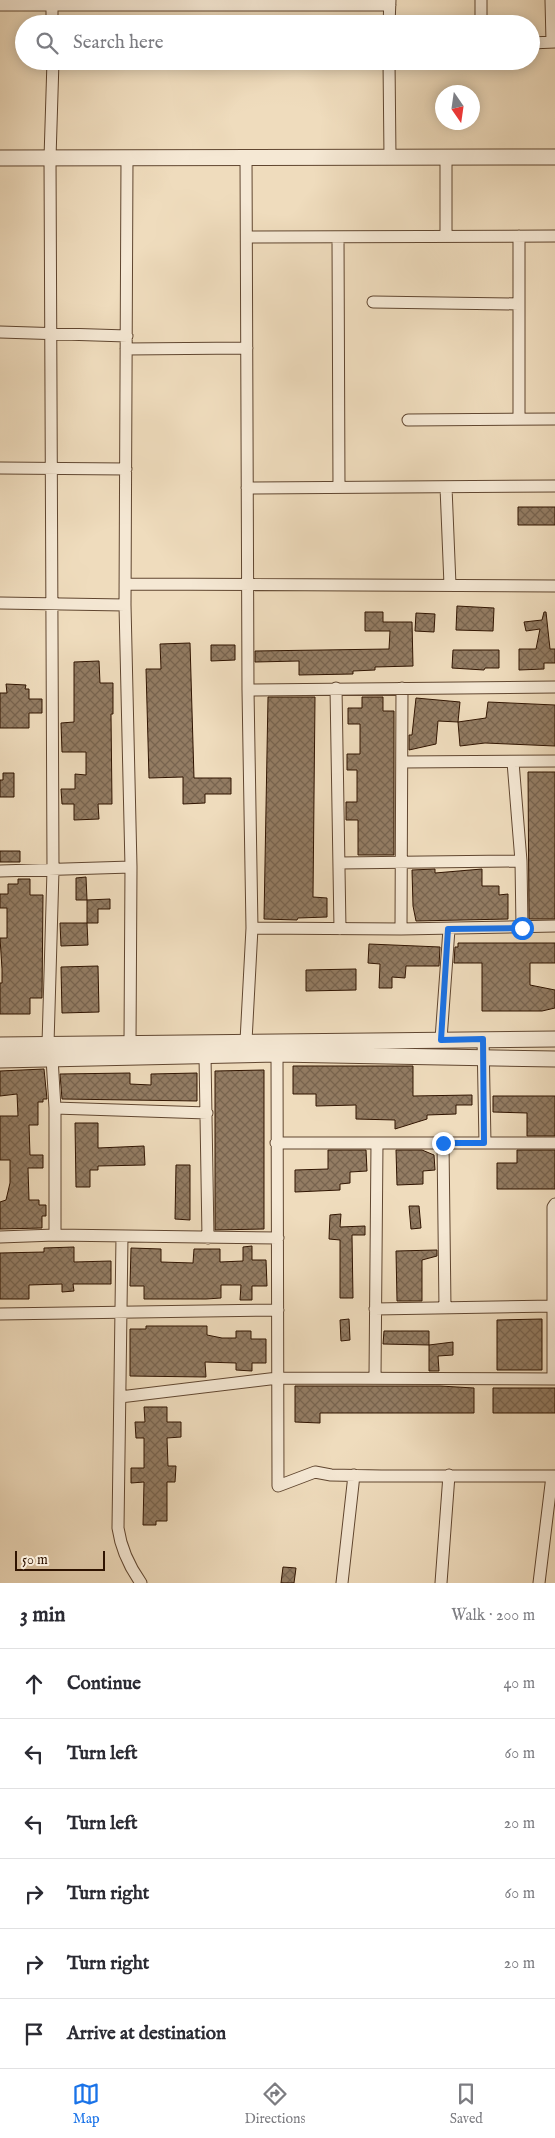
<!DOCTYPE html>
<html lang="en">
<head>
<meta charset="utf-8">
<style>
  body { margin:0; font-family:"IM FELL English",serif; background:#f2f2f3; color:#2b2b33 }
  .compass { position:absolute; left:435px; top:85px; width:45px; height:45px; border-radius:50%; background:#fff; box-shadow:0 2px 12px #0003; rotate:167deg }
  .scale { position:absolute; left:15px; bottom:12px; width:90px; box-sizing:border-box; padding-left:5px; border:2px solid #301401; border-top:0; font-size:14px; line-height:18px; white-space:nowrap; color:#301401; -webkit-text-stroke:4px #f5e8d4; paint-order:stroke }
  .stop { position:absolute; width:15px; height:15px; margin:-11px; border:4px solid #1a73e8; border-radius:50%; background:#fff }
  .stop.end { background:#1a73e8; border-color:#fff; box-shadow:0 1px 5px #0008 }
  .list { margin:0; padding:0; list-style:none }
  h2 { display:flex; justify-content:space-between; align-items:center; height:65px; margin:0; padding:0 20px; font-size:21px }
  h2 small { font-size:16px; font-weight:400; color:#7c7c81 }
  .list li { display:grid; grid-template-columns:32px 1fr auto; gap:15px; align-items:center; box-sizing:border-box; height:70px; padding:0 20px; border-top:1px solid #e1e1e2 }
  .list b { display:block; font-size:19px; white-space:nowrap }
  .list em { font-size:16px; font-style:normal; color:#7c7c81 }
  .icon { flex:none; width:28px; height:28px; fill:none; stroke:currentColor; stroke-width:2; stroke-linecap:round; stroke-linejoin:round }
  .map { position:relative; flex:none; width:555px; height:1583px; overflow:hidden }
  .search { position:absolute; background:#fff; box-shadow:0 2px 12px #0003; left:15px; right:15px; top:15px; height:55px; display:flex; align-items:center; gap:12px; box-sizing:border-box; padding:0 18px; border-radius:28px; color:#7c7c81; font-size:19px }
  .sheet { height:485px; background:#fff }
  nav { display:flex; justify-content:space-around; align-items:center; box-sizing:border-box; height:70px; border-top:1px solid #e1e1e2; background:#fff; font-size:14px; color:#7c7c81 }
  nav a { display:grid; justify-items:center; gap:2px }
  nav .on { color:#1a73e8 }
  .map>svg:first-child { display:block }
</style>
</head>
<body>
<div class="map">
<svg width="555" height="1583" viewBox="0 0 555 1583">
  <defs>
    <pattern id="building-cross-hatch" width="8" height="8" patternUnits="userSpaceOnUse" patternTransform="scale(1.25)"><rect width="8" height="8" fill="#937c63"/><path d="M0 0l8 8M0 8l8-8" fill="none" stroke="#78644f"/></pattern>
  </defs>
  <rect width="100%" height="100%" fill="#efdcbd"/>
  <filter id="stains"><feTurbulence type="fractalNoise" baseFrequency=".004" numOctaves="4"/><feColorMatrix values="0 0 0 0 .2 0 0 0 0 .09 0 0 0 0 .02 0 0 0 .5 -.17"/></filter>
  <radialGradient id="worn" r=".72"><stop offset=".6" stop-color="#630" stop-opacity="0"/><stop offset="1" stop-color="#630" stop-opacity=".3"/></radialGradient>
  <path fill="url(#building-cross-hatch)" stroke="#301401" d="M518,507H555V525H518Z
    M457,606L494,608L493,631L456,630Z
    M365,612H383V622H412L413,666L375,667V670L353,671V674L299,675V661L255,662V651L389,649L390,631H365Z
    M544,612H546L550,649H555V663H544V669L519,670V649H536L540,629L526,631L524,622L542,620Z
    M416,613L435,614L434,632L415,631Z
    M190,643L194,778H231V794H205V803L183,804V777L149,778L146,669H161L160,644Z
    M211,645H235V660L211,661Z
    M453,650H499V668H485L484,670L452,668Z
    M99,661L100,683H113V714H111L112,804H98L99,819L74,820V804H62L61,789H75V774L86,775V752H62L61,723L74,722V662Z
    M6,684L26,685L25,689H29V699H42V713H29V728H0V693H7Z
    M268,697H315L313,897L327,898V917L298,918L297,920L264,919Z
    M362,697H383V711H394V855H358V820H346V802H357V770H347V754H360V724H348V708H362Z
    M416,698L460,702L458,722L438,721L436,744L409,750V735H412Z
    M488,702L555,705V746L485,743L460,746L458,722L486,718Z
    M528,772H555V919H529Z
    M3,773H14V797H0V780H3Z
    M0,851H20V862H0Z
    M435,869V873L482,869V886H499V895L508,894V919L416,921L413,906L412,870Z
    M86,877L87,900H76V878Z
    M18,879H30V895H43L42,998H30V1014H0V983H2V969L0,938H7V908H0V894H8V884H18Z
    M110,899V909H98V923H87V900Z
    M60,923H87L88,945L61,946Z
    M458,943H555V963H530V985L555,990V1008L542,1011H482V963H454L455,947H458Z
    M369,944L440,947L439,966H406L405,978L392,977V988H379L380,964L368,963Z
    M98,966L99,1012L62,1013L61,967Z
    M356,969V990L306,991V970Z
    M293,1066H413V1096L472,1095V1105H456V1114L427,1115V1119L395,1129V1120L356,1119V1105L316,1106V1094H293Z
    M44,1069L47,1099H43V1102H38V1125H29L30,1155H43V1168H28L29,1200H39V1205H46V1216H42V1228L0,1229V1202L6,1200L10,1183V1160H0V1116H18L17,1094L0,1096V1071Z
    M264,1070V1229L215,1230V1071Z
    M130,1073V1084L151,1085V1074L197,1073V1101L62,1099L60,1074Z
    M493,1096H555V1136H527V1113L493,1112Z
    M75,1123H98V1148L144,1146L145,1165L98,1166V1170H90V1187H76Z
    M328,1150H366L367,1171L350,1172V1183L340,1184V1190L295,1192V1170L328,1169Z
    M396,1150H422L434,1155L435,1170L423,1171V1184L397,1185Z
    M517,1150H555V1189H497V1163H517Z
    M176,1165H190V1220L175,1219Z
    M409,1206H419L421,1228L411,1229Z
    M341,1214L340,1227L365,1226V1235H352L353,1298H340V1240L329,1239L330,1215Z
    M252,1246V1260H266L267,1286H252V1300H240L241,1285H221V1298L206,1299H144V1286H130L131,1248L161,1249V1262L193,1263L194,1249H220V1262L243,1261V1247Z
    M74,1247V1262L111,1261V1284H73L74,1291L62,1292V1284L29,1285V1299H0V1253L44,1252V1248Z
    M437,1250V1256L422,1260V1301H397L396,1251Z
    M349,1319L350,1340L341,1341L340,1320Z
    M542,1319V1370H497V1320Z
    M146,1326H207V1335L222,1338H236V1331H251V1339H266V1363H252V1371L236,1370V1363L205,1362L206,1377L130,1376V1329H146Z
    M384,1331H429V1345L383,1344Z
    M453,1342V1355L438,1356L439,1371H429V1345Z
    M295,1386H440L474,1388V1413H320V1423L295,1422Z
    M493,1388H555V1413H493Z
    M144,1407H167V1422H181V1437L167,1438L168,1466H176L175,1482H167V1521H156V1525H143L144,1482L131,1483V1468H144V1438H136L135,1422H145Z
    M283,1567L296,1568L294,1583H281Z"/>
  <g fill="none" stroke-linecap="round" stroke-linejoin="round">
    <g stroke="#604630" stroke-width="13">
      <path id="minor" d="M52,0V24
        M551,0L552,42
        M0,5H390
        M389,24L390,0
        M481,24V0
        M531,43L555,42
        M389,61L390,157
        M246,157L248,690L252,928L246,1041
        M446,157V236
        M127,158L125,605L131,867L130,1042
        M519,236V419
        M247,237L555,236
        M338,237L339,487
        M373,302L518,304
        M0,332L127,336
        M126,349L247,348
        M408,420L555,419
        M0,468L126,469
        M446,487L450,585
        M247,488L555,486
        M125,584L555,586
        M0,603L125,605
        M336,688L340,929
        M248,690L555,687
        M402,762L555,761
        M513,762L521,861L522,928
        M339,863L521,861
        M0,871L131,867
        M252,928L401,929L555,926
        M401,929L402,688
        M441,1039L449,929
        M483,1039L485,1143
        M48,1044L53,870L50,158L53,61
        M277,1054L278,1486L315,1472L331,1475L381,1476H555
        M205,1056L208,1238
        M52,1058L55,1108V1235
        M55,1108L207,1113
        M276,1143H555
        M443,1143L445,1308
        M122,1236L118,1528C121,1549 129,1566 141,1583
        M0,1237L55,1235L278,1238
        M375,1309L553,1306
        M0,1314L278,1310
        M375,1377L377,1143
        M553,1379V1207L555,1204
        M120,1397L278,1378L555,1379
        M342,1583L354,1475
        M441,1583L449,1475
        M539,1583L552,1476"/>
    </g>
    <g stroke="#604630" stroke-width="17">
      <path id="tertiary" d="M0,158L555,157
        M0,1045L555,1039
        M0,1060L277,1054L555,1059"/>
    </g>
    <use href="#minor" stroke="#f5e8d4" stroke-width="11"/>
    <use href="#tertiary" stroke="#f5e8d4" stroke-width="15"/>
  </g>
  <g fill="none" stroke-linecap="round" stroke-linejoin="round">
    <path stroke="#1a73e8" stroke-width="6" d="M443,1143H484L483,1039L441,1040L448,929L522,928"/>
  </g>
  <rect width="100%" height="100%" filter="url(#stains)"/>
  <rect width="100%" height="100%" fill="url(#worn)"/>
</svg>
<svg class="compass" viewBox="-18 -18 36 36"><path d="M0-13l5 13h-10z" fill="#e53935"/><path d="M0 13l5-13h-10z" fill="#7c7c81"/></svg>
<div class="scale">50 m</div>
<div class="stop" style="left:522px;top:928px"></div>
<div class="stop end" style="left:443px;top:1143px"></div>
<div class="search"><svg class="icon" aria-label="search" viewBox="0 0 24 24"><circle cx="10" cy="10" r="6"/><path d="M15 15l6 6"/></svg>Search here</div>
</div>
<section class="sheet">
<h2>3 min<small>Walk · 200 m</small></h2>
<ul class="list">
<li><svg class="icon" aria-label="ahead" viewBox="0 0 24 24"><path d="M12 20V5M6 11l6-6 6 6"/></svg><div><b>Continue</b></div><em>40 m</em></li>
<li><svg class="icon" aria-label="left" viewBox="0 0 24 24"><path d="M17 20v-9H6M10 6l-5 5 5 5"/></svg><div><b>Turn left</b></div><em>60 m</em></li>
<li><svg class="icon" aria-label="left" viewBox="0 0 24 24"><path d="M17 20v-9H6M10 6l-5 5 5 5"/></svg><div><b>Turn left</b></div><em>20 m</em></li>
<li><svg class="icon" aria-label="right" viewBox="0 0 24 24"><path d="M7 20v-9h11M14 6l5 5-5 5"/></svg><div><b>Turn right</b></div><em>60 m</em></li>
<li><svg class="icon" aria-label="right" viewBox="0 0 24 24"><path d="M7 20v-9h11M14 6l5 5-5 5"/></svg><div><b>Turn right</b></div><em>20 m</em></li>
<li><svg class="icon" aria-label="arrive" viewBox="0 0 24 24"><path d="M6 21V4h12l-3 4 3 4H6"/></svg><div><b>Arrive at destination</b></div></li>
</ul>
</section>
<nav>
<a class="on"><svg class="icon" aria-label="map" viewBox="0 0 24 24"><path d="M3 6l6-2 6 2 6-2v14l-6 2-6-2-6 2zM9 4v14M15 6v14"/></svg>Map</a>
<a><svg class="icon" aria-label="directions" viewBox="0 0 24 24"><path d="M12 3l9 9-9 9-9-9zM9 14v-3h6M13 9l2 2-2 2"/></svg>Directions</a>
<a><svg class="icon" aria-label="saved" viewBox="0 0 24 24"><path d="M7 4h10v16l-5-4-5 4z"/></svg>Saved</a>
</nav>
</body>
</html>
